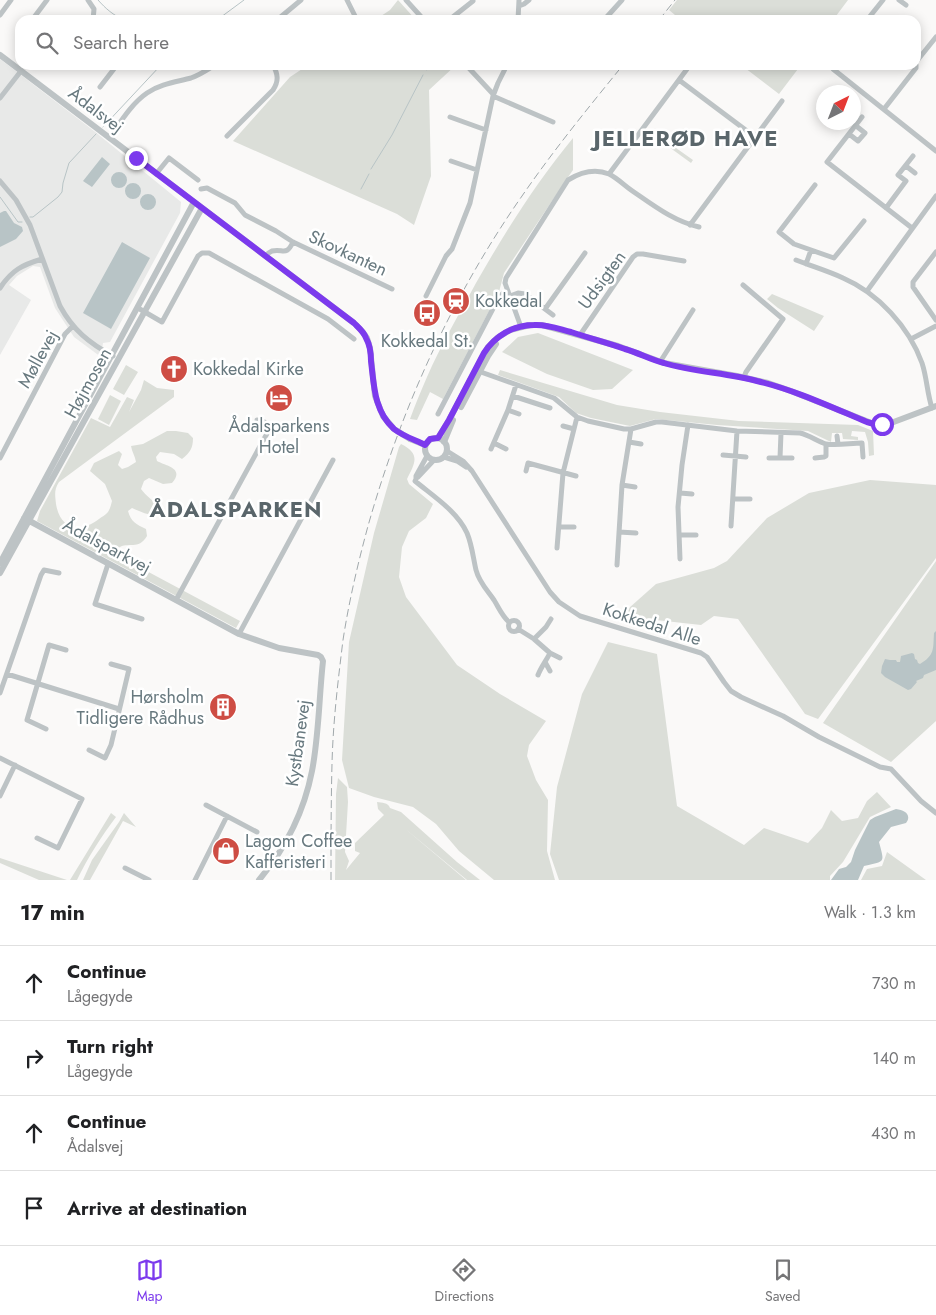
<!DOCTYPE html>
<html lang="en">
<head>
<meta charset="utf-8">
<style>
  body { margin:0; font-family:Jost,sans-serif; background:#f6f6f6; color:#202124 }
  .compass { position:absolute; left:816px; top:85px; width:45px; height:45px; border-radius:50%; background:#fff; box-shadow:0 2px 12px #0003; rotate:42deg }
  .stop { position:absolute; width:15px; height:15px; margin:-11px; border:4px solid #7c3aed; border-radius:50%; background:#fff }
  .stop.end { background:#7c3aed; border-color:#fff; box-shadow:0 1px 5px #0008 }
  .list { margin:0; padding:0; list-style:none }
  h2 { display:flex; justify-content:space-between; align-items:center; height:65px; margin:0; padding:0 20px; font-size:21px }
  h2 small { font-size:16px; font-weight:400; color:#757577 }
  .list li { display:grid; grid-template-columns:32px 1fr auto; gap:15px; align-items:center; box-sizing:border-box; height:75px; padding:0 20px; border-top:1px solid #e0e0e0 }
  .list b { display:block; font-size:19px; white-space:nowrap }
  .list p { margin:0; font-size:16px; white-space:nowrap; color:#757577 }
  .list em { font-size:16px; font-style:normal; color:#757577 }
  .icon { flex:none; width:28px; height:28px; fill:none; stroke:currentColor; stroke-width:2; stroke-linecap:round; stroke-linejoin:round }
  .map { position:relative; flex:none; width:936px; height:880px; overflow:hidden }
  .search { position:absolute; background:#fff; box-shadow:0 2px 12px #0003; left:15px; right:15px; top:15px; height:55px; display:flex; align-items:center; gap:12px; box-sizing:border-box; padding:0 18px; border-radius:15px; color:#757577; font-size:19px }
  .sheet { height:365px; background:#fff }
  nav { display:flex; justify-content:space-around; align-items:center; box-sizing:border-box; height:70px; border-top:1px solid #e0e0e0; background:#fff; font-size:14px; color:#757577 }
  nav a { display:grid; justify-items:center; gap:2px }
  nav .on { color:#7c3aed }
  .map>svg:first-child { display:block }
</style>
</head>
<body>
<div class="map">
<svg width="936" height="880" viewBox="0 0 936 880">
  <rect width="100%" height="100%" fill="#faf9f8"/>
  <path fill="#e8e9e8" d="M0,59L94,131L181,202L180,213L110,342L103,343L101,357L74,337L55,308L40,267L33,266L17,276L9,285L31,300L0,355Z"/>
  <path fill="#dbded8" d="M398,0L416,20H375L390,10Z
    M677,0H848L833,20H681L669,10Z
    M308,65H456L429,90L431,176L414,225L397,214L233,141L290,77Z
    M741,65H801L779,94Z
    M663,135L676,148L693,160L691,163L658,139Z
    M573,138V170L566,180L504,273L499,292L443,399L430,392L417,420L410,419C415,405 421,391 427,377C441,345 459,314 476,283C505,232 536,183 573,138Z
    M772,294L824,316L814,331L778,308L767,299Z
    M538,333L633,370L612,389L593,390L547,374L502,352L518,337Z
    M126,365L138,372L124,395L113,389Z
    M500,370L617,405L660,412L739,421L858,425L873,431L874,455L869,456L868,442L865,432L852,431L851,436L858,437V440L843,439L842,433H832L831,442L808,431L717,425L656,419L630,426L591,418L576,413L559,397L498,375Z
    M144,380L157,388L174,390V397L59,482C54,490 55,494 56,504C60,529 79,534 99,519C101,517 106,515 108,512C110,509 111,505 112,501L105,484L90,471L94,463L119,451L122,454L118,465L122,469L128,467L136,462C135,456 132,452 131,446L143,444L167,431H176L188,433L193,438C193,448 190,453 182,459L174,454L160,452L156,457L157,461C166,466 185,468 172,483L163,484L149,478L144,481L141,489C146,496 154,501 160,508L158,516C148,515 141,512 132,508L128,511C131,522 136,524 146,529L147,536C138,551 129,541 118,548L121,554L128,561L240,621L236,628L37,521L40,511L91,418L110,427L127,397L134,400L129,412L141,390Z
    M110,395L121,401L109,425L98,419Z
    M401,444C421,454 415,463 407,479L409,484L433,504L426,518L409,531L402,547L399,577L406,597L457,665L500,694L546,721L529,745L527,756L536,780L548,800L547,851L555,880H494L459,851L436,824L413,807L374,797L349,788L342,760L349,642L374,533L399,447Z
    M870,480L936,485V558L818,719L805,714L738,619L714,616L701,625L620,616L656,584L714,568L727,561L767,518L809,493Z
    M936,561V721L891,762L823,723Z
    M608,642L657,654L677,806L744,845L764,828L808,843L822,828L831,810L842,821L858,818L867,801L877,792L891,807L870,817L843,862L830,876V880H559L550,854L557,787L582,694Z
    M338,778L347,787L348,802L345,852L349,861L346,870L360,853L355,851V843L384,815L378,809L377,802C382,803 388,802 390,808L401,812L457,862L480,880H467L403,827L466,880H335L336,794Z
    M111,813L116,817C101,837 88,857 77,880H70Z
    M124,813L136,827L123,821L90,880H83L92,860L119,822Z
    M887,852L926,880H861L867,869L882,866Z
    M0,858L67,880H39L0,863Z"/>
  <path fill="#b8c4c6" d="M102,157L110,164L92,187L83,181Z
    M111 180a8 8 0 1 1 16 0a8 8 0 1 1-16 0Z
    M125 191a8 8 0 1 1 16 0a8 8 0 1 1-16 0Z
    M140 202a8 8 0 1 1 16 0a8 8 0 1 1-16 0Z
    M4,211H6L14,223L22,227L23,231L16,239L0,247V213Z
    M122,242L150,258L111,329L83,313Z
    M936,631V670L924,675L923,678L916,681L917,682L911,689L908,690L885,677L881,673L882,666L885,659L890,660H896L897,662H900L901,656L912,653L914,654L915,659L917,660L918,663L920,664C935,655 933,649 934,633Z
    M896,809C905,810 912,815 906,823L891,827L879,842C885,864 885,861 864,866L858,880H831L839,869L846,867L851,862L855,850L870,820L875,817Z"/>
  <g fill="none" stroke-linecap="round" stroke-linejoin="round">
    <path stroke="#b8c4c6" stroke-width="1" d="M98,0C106,9 113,15 124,20
      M217,20L244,0
      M427,70L431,65
      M103,127L161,65
      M371,169L392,135L423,75
      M361,189L369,174
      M0,197L18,222H22
      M30,217H33L58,197L62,192L63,183L69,163L96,134"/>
    <path stroke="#bdc3c5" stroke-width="5" d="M88,0L94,9L93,20
      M347,0L355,16
      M406,0L424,20
      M899,0L906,5
      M519,6L524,4L529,0
      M0,15L11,0
      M32,20L47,0
      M277,20L301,0
      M449,20L473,1
      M518,20L519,0
      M604,20L622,0
      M867,20L883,0
      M916,62L936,37
      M466,65L493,94
      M834,65L833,69L936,151
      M679,80L755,137
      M100,87L117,65
      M493,96L553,122
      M0,98L21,71
      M884,109L916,68V65
      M450,117L486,130
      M862,117L827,162L912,228
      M849,134L858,141L865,133L855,125
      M227,136L273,90C279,81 278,74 273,65
      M109,138C120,123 131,104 147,93C160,84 176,82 191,78C200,75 207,70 215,65
      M451,161L477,170
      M906,166L915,173
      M156,174L169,158L198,180
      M609,174L690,65
      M0,181L16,200L30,225L60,306C73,330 89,343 113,356
      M815,185L779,232L794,244L834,258L864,221
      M201,189L207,188L235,203L245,215L276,231L293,242L392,289
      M886,208L906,181L898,175L913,156
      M690,225L782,101
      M936,252L913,282V287L936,320
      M265,256C266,255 270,252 272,251C283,248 286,257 293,242
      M796,260C811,266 828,271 843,278C878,293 909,327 922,363C927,378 927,393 932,408
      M806,264L811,250
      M743,285L783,319L746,372L744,377
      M0,288C12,270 22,265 42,259
      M867,291L936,196
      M426,296L446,256L452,249L470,203L493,96L498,83L507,65
      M510,296L518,293L525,294L553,315
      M138,308L162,322L198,256L202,253H209L328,319L354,339
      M545,309L585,253
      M521,327L505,283L506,278L568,180C581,172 594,168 609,174C617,178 624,185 631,190C653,205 673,221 699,227
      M580,335L633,257L637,254H643L684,261
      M911,339L936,326
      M660,362L693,310
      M478,371L554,398L577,417L588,421L624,429H631L656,422H662L737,431L800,433C809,435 817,441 826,444C837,446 851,443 862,443L863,457
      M513,396L550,408
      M508,410L519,414
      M438,414L498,299L503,293L508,291
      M563,426L574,429
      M837,436L838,444
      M629,442L641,444
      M494,443L506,449
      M491,449L508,410L516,385
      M447,451L463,461L472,471L550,592L559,602L580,616L701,653L707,657L724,682L731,691L741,697L783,716L819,737L880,767L891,769L921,801L936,813
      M723,455L746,457
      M427,456L416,476V479L415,481C433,496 457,511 467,533C472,545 473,557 476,570C479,582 487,590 494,600C499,608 502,616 509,622
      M444,457L457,461L466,467
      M0,458L65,334L73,326
      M769,458H792
      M780,458L781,433
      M815,458L824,457L826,456V444
      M526,471L528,463L576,476
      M418,477L434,460
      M622,485L635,487
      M680,493L692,494
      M733,499H750
      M731,526L737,431
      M559,527H574
      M619,532L636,533
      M679,535H696
      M557,548L563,473L577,417
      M680,559L678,507L682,465L688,425
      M108,564L95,604L142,619
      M617,565L622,485L631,429
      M176,600L270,428C267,423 263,420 257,420
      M508.5 626a5.5 5.5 0 1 1 11 0a5.5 5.5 0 1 1-11 0Z
      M518,629L534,639L550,653C546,661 541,667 538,675
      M239,634L333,460
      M534,639L546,627L551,619
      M550,653L560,658
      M545,662L550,671
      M7,674L119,709
      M0,693L41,575L44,570L59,573
      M46,729L27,720L49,645L66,650
      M89,750L105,758L111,745L129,669L111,664
      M0,758L82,799L58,848L37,838
      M0,796L15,765
      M206,805L257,832
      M125,868L149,880
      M195,880L227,816"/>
    <path stroke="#bdc3c5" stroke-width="6" d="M0,55L354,323L362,331L367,338L370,348L375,396L383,416
      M461,407L488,356L496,344
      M425 449a11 11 0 1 1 22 0a11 11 0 1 1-22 0Z
      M438,438L449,420L488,347L497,338L510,330L530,325H542L618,346L664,363L737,376L768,383L791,391L874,424L891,423L936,406
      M410,439L425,445
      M444,442L453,420
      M24,518L239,634L279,648L318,655L321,657L323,661C319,697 319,735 312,771C304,812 285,849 259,880
      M0,563L194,202
      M0,573L202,208"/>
    <path stroke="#a0a8ab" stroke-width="1" stroke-dasharray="8 4" stroke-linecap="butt" d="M659,20L675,0
      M331,880C331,841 331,803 332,764C333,722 338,681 343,640C349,601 358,563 368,526C401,409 452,296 522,196C553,151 588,108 623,65"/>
    <path stroke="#bdc3c5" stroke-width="6" d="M383,416L394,429L410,439"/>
  </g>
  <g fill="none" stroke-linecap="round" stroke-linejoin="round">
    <path stroke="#7c3aed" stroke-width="6" d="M136,158L354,323C359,328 364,332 366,338C370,345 371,353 371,361C374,385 374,411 394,429C403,436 415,440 425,445L430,439L438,438L449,420L484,353C495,336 513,325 534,325C547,324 559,329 571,332C589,338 608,343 625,349C639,353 651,360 664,363C694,372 727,373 757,381C795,390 831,407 867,422L874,424H882"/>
  </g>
  <defs>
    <g id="station-disc" transform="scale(1.4375)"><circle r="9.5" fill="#ce4d44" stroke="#fff"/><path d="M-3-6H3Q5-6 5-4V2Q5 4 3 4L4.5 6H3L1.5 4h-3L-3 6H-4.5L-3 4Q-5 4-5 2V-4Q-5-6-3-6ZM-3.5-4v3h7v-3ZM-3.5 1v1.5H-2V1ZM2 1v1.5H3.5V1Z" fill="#fff"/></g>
    <g id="bus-disc" transform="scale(1.4375)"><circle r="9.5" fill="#ce4d44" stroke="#fff"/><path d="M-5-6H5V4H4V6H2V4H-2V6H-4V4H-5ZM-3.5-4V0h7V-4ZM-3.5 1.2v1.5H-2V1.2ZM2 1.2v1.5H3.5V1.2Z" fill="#fff"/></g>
    <g id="church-disc" transform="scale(1.4375)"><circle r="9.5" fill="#ce4d44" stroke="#fff"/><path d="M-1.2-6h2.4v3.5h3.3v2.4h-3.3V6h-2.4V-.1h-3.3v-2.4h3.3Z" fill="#fff"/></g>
    <g id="hotel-disc" transform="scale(1.4375)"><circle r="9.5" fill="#ce4d44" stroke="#fff"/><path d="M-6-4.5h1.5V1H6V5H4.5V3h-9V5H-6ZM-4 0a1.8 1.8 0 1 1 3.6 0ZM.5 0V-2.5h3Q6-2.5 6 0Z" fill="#fff"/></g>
    <g id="building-disc" transform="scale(1.4375)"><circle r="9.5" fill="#ce4d44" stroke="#fff"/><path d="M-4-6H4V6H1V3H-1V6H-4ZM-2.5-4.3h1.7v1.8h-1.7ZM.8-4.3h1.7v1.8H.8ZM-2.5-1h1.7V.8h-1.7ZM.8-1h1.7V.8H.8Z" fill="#fff"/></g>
    <g id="shop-disc" transform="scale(1.4375)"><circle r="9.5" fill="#ce4d44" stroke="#fff"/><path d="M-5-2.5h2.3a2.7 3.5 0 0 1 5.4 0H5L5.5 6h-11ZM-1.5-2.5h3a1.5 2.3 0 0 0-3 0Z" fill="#fff"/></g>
  </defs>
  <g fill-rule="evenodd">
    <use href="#station-disc" x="456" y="301"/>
    <use href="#bus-disc" x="427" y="313"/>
    <use href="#church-disc" x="174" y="369"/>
    <use href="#hotel-disc" x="279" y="398"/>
    <use href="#building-disc" x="223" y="707"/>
    <use href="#shop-disc" x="226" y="851"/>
  </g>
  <g text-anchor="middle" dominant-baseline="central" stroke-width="5" stroke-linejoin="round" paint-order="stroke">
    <g font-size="18" fill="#68797f" stroke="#fff">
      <text transform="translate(96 110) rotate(37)">Ådalsvej</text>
      <text transform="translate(348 253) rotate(25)">Skovkanten</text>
      <text transform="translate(602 280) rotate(-54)">Udsigten</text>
      <text transform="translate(38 359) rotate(-61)">Møllevej</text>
      <text transform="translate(88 383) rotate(-61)">Højmosen</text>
      <text transform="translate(107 546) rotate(28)">Ådalsparkvej</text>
      <text transform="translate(652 624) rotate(18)">Kokkedal Alle</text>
      <text transform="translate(298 743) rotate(-82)">Kystbanevej</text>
    </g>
    <g font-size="18" fill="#68797f" stroke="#fff" text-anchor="start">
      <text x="475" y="301">Kokkedal</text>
      <text x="427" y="341" text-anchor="middle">Kokkedal St.</text>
      <text x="193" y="369">Kokkedal Kirke</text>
      <text x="279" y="426" text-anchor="middle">Ådalsparkens<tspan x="279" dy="21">Hotel</tspan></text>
      <text x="204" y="697" text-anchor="end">Hørsholm<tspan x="204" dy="21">Tidligere Rådhus</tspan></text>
      <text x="245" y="841">Lagom Coffee<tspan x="245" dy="21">Kafferisteri</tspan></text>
    </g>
    <g font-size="22" font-weight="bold" letter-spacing="1" fill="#5a666b" stroke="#fff">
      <text x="686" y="138">JELLERØD HAVE</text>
      <text x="236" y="509">ÅDALSPARKEN</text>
    </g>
  </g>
</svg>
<svg class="compass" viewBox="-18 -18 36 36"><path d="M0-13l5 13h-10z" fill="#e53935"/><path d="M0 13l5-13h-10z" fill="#757577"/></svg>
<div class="stop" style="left:882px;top:424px"></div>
<div class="stop end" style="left:136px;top:158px"></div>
<div class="search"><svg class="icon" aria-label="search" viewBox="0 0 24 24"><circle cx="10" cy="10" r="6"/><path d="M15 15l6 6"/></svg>Search here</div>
</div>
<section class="sheet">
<h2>17 min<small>Walk · 1.3 km</small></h2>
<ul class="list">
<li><svg class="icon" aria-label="ahead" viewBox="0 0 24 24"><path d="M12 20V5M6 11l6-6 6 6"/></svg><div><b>Continue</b><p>Lågegyde</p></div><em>730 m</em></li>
<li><svg class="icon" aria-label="right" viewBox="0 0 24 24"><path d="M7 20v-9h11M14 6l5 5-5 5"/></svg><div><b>Turn right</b><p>Lågegyde</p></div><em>140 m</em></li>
<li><svg class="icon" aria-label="ahead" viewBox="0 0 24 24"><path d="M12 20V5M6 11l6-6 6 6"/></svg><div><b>Continue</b><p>Ådalsvej</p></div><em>430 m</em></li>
<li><svg class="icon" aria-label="arrive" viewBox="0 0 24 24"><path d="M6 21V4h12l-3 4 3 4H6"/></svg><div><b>Arrive at destination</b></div></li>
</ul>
</section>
<nav>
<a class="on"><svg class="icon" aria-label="map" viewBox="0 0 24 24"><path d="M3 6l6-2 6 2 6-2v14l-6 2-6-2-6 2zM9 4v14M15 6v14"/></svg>Map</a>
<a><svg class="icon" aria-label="directions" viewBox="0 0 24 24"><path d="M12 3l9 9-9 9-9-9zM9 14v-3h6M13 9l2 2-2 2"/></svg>Directions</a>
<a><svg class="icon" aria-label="saved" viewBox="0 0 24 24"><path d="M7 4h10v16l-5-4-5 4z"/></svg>Saved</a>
</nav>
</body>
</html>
